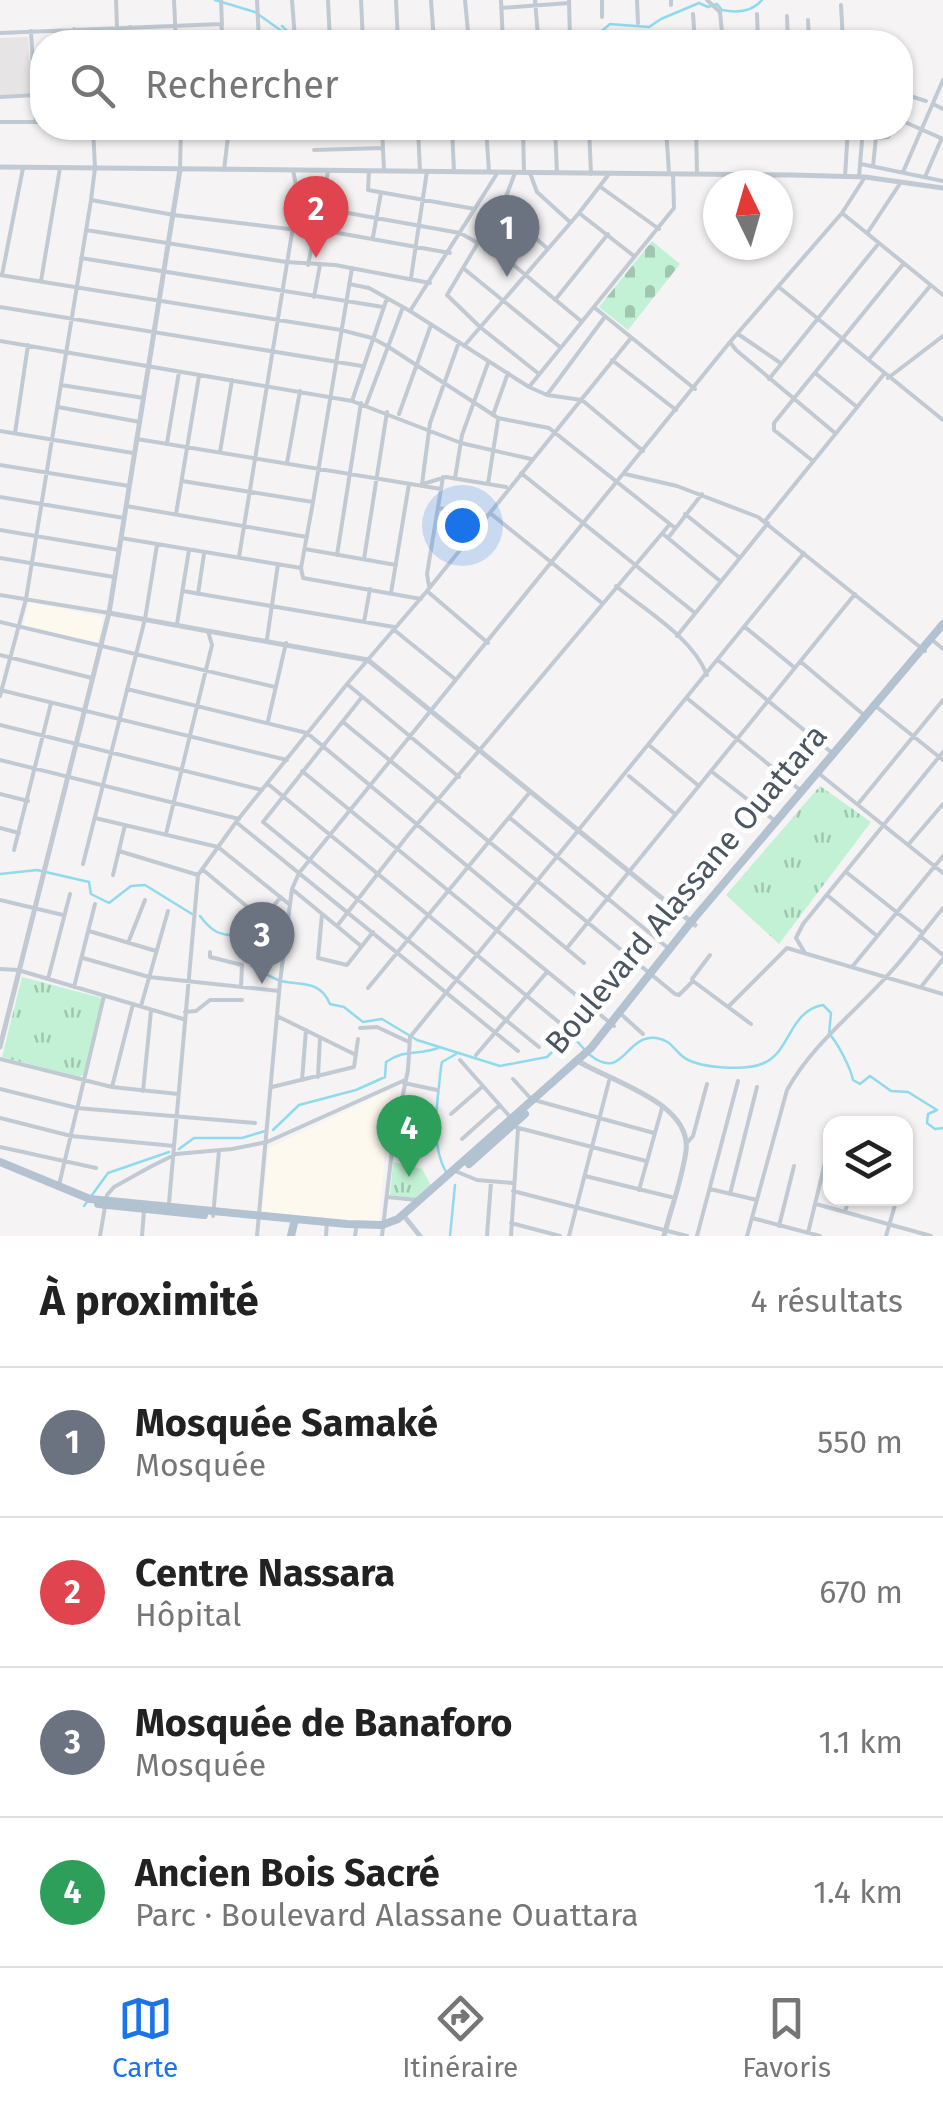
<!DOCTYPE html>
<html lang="fr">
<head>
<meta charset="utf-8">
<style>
  body { margin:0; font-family:"Fira Sans",sans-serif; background:#f2f2f2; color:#222 }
  .controls { position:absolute; right:30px; bottom:30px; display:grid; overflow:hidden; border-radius:20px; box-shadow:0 2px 8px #0004 }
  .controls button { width:90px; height:90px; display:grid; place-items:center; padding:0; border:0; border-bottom:2px solid #e0e0e0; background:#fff; color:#222; font:50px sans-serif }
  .compass { position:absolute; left:703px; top:170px; width:90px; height:90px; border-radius:50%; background:#fff; box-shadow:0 2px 8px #0004; rotate:355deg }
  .you { position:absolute; left:462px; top:525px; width:35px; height:35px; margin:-25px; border:8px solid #fff; border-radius:50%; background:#1a73e8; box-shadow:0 0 0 15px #1a73e833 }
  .badge { display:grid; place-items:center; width:65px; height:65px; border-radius:50%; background:#1a73e8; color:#fff; font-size:32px; font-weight:700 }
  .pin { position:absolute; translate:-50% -82px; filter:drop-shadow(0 2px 5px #0008) }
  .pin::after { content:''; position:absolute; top:52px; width:35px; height:30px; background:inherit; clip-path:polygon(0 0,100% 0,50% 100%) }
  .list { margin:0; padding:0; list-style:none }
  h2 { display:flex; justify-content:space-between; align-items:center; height:130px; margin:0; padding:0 40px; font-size:42px }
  h2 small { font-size:32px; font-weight:400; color:#767676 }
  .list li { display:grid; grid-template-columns:65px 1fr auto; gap:30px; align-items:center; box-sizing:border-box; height:150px; padding:0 40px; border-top:2px solid #e0e0e0 }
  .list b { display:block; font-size:38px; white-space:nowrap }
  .list p { margin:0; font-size:32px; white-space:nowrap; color:#767676 }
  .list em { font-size:32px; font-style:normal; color:#767676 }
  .icon { flex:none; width:55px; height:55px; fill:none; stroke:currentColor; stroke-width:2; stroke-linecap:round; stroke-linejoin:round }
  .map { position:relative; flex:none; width:943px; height:1236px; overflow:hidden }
  .search { position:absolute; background:#fff; box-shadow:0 2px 8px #0004; left:30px; right:30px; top:30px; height:110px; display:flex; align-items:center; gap:25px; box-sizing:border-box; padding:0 35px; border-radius:40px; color:#767676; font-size:38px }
  .sheet { height:730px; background:#fff }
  nav { display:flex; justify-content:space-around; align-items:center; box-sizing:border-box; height:140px; border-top:2px solid #e0e0e0; background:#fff; font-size:28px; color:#767676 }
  nav a { display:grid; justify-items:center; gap:5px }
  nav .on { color:#1a73e8 }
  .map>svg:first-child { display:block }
</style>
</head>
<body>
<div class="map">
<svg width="943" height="1236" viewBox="0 0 943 1236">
  <defs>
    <pattern id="grass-tufts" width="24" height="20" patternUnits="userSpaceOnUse" patternTransform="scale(2.5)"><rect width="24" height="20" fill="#c3f1d5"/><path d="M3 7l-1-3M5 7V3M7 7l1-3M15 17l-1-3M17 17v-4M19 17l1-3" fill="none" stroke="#a0c6b0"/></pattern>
    <pattern id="cemetery-stones" width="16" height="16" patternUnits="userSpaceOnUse" patternTransform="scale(2.5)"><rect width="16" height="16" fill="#c3f1d5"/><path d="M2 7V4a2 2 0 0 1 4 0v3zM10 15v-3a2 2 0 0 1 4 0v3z" fill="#a0c6b0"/></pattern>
  </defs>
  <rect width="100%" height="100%" fill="#f5f3f3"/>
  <path fill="#fdf9ef" d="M29,602L103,617L98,642L23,627Z
    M390,1090L379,1224L262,1212L269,1148Z"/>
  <path fill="#e6e4e5" d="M28,37L32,93L0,95V38Z"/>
  <path fill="url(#grass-tufts)" d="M820,786L871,822L779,944L726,895Z
    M22,977L102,998L84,1074L79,1077L2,1057Z
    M393,1162L422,1169L432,1187L419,1199L390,1195Z"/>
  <path fill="url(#cemetery-stones)" d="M652,241L680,264L628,330L599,307Z"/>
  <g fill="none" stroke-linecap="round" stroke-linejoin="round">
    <path stroke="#90daee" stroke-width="2.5" d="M215,0L255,12L297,42
      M282,26L294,38
      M589,42L610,24L649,27L661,19L699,3L708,7L717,4L722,10C737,13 752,12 762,0
      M0,874L37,870L89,882L91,894L109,903L131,886L145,885L192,914
      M200,916C221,944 228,928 250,943L251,966C261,971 271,978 281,981C303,986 320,980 330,1004L344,1007L363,1022L382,1019L417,1040L500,1066L547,1057L566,1038H574L584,1049
      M590,1055C624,1082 624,1035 656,1038C670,1040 672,1047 681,1055C695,1069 747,1071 764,1063C791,1051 789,1011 823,1005L831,1013L829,1034C837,1041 851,1069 853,1080L860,1084L870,1076L891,1091L908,1092L937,1110L928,1114L927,1123L935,1129L943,1128
      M273,1130L299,1105L356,1090L385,1077L386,1062C406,1048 417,1056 438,1048
      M179,1149L194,1138H242L265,1131
      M446,1172C429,1142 438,1100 441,1067L442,1062L456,1054
      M84,1206L108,1173L169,1152
      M450,1236L455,1185"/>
    <path stroke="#c1cad2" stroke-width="4" d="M116,0L117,27
      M174,0L176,42
      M221,0L222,25
      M257,0L259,42
      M292,0L295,39L293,42
      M328,0L330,42
      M361,0L363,42
      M396,0L398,42
      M431,0L434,42
      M465,0L469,42
      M501,0L503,42
      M535,0L538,36
      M569,0L570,40
      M602,0V17
      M637,0L638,23
      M671,0V5
      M707,0L720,12L723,42
      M841,5L843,42
      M501,8L569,3
      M693,14L695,42
      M757,14L758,42
      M787,16L788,42
      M808,20L809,42
      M130,27L131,42
      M74,29V42
      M31,31L36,122
      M0,33L221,24L224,42
      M654,38V42
      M900,93L926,101
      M0,97L35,95
      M933,104L943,109
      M900,120L943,139
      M0,122H42
      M382,128L384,171
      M418,128L420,171
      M452,128L454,172
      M486,128L489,172
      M523,128L524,173
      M555,128L557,173
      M589,128L591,174
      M666,128L669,173
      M696,128L697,173
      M230,129L245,128
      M696,132L876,138L888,137L893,128
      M314,150L383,148
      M861,164L943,181
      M873,166L877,128
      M180,168L181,128
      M224,170L229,128
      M369,171L368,190L475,209
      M903,172L943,80
      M515,173L507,194L447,295L480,327L539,374
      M530,173L537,192L570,222
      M845,177L848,128
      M859,177L863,128
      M925,177L941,140
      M602,188L659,229
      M91,200L174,215L289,229
      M500,207L548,249
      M320,208L460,233L478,243
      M579,213L634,256
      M842,213L943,295
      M316,229L450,253
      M86,230L286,262L335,265L430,283
      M868,232L901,182
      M373,237L381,193
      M481,238L581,321
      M81,258L383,307
      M308,265L328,172
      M463,268L560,347
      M0,275L341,330L372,338L387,346L498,418L549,428L675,528
      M2,275L23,168
      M411,278L427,171
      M41,281L60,168
      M349,284L369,288L410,311L529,387L547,395L582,400L643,451
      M780,288L943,420
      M314,297L320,265
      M555,300L608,234
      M0,307L362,366
      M595,308L695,389
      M410,311L498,172
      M738,334L779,362
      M0,341L352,401L461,443L531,459
      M730,342L736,350L835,433
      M464,346L579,213L609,174
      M870,358L931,285
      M612,360L676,410
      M815,373L857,407
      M888,378L943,336
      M769,379L879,243
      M61,385L144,398
      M529,387L674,208L673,175
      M547,395L604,318
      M352,401L387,298
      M366,405L403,307
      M58,407L140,422
      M399,414L431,325
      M493,415L508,373
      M0,431L133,453
      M15,433L28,345
      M137,439L441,489
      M167,443L179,372
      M220,452L232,380
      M813,461L774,430V423L904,263
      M287,463L300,391
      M0,465L129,486
      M521,473L695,613
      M625,474L677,486L758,517L925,651
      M455,478L462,435L488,363
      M182,481L313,502L352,268
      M422,484L430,423L459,342
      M423,484L446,477L506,487
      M488,484L498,420
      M0,497L124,518
      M126,506L307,537
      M438,508L487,517
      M490,513L602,603
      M176,514L199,376
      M685,514L740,558
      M765,521L884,374
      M0,530L119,550
      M663,534L720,581
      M121,538L301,568L303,578L421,599
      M668,538L702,494
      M305,549L396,565
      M337,555L361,403
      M239,557L298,196L293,170
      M0,558L114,577
      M364,559L387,412
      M301,568L313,502
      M429,586L427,574L443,477
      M616,586C646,611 692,637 707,675
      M183,591L394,627
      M427,591L488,643
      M391,593L409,484
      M198,594L204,554
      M0,595L109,613
      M0,622L275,687
      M364,622L370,589
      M177,624L189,550
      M745,627L795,668
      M393,629L455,679
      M677,636L768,523
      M930,638L943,649
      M267,639L278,564
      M0,655L92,678
      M718,660L831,752
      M801,662L864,715
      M347,684L459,777
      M127,689L307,733L584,963
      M0,690L287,760
      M0,696L26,599L91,200L95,168L93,128
      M362,697L263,822L539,1047
      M688,699L800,790
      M873,704L943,760
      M268,721L286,643
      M343,722L675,994L679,995L693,981L751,1024
      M0,725L262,790
      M650,746L699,786
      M0,760L239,819
      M302,771L614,1026
      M711,771L774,820
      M817,772L943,873
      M629,776L675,814
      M268,784L566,1028
      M0,794L28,801
      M858,804L943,700
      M95,818L218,847L289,904
      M510,818L668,948
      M236,822L518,1051
      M0,828L19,833
      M166,834L212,645L208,631
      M908,845L943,804
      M14,850L51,703
      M119,851L198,875
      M83,864L145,619L157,545
      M202,869L262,919L281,897
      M846,872L923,933
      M113,875L125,825
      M292,889L361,946
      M827,895L877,936
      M0,900L63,915
      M322,914L318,958L347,965L373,932
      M337,926L408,835L670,524
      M89,931L156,951
      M920,936L943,955
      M128,943L145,900
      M567,948L855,594
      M210,952V957L242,965L241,987
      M805,953L796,938L803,924L943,752
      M83,958L149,977L279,991
      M852,967L943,856
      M0,969L18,970L183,1019
      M48,979L70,894
      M692,979L710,955
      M74,987L95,904
      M921,987L943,959
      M368,988L530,792
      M141,1006L168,911
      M729,1006L787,948L943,994
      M185,1012L196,1011L210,1000H242
      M622,1015L643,1034
      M277,1016L356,1055
      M360,1028L377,1027L409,1042
      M476,1055L547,972
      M0,1059L112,1087L178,1094
      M460,1060L512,1119
      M318,1077L320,1037
      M513,1079L533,1101
      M302,1080L306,1030
      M404,1083L437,1090
      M112,1087L133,1004
      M272,1087L354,1067L358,1039
      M0,1089L77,1108L255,1123
      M143,1091L151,1011
      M534,1100L654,1133
      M451,1114L483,1086
      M0,1118L71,1136L174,1146
      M399,1121L434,1126
      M515,1127L646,1161
      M462,1139L500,1105
      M686,1144L693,1136L707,1084
      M0,1147L96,1168
      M455,1171L477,1180L513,1183
      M585,1176L671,1197
      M59,1185L104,996
      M710,1189L757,1200
      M639,1190L662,1108
      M513,1191L687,1236
      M730,1194L757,1087
      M387,1197L417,1200
      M169,1203L198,875L236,822L347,684L427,591L631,338
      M816,1204L931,1236
      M845,1212L849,1198
      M213,1216L219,1151
      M752,1218L820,1236
      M511,1223L560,1236
      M779,1226L794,1166
      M808,1233L830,1142
      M100,1236L107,1195L114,1187L150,1167L176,1154L232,1149L267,1142L405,1080
      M142,1236L144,1211
      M257,1236L280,982L292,889L299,873L730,342L842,213L865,177
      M326,1236L327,1222
      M355,1236L356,1229
      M382,1236L393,1142L408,1070L410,1037L804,553
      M487,1236L491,1182
      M511,1236L518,1129
      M569,1236L609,1081
      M697,1236L738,1081
      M747,1236L787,1090C812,1045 853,1014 887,976C907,955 924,931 943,908
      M886,1236L897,1198"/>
    <path stroke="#c1cad2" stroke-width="5" d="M0,167L792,175L865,177L943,188
      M109,613L368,660L695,925
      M0,1047L109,613L180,170
      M578,1061C612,1082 692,1103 686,1151C682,1180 671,1208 664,1236
      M404,1216L420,1236"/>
    <path stroke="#b3c2d1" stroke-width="8" d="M0,1162L90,1199L347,1224L382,1225L398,1219L591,1048L691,922L943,624
      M469,1164L525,1114
      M98,1204L204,1215
      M291,1236L295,1219"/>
  </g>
  <g text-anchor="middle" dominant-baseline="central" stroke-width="10" stroke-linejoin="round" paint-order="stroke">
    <g font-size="32" fill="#4a5661" stroke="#fff">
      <text transform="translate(686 889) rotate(-50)">Boulevard Alassane Ouattara</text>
    </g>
  </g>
</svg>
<div class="controls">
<button><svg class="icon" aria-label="layers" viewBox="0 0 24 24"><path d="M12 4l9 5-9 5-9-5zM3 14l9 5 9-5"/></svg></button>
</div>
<svg class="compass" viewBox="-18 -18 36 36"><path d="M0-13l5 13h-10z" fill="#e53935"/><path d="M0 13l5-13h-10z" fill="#767676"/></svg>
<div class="you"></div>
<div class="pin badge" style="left:507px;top:277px;background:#6b7280">1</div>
<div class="pin badge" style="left:316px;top:258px;background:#e0444e">2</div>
<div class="pin badge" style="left:262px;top:984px;background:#6b7280">3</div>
<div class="pin badge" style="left:409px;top:1177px;background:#2e9e5b">4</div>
<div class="search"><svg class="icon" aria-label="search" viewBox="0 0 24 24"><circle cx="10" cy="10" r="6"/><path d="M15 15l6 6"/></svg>Rechercher</div>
</div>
<section class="sheet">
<h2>À proximité<small>4 résultats</small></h2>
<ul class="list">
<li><span class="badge" style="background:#6b7280">1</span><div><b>Mosquée Samaké</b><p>Mosquée</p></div><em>550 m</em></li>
<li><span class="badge" style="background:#e0444e">2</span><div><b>Centre Nassara</b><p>Hôpital</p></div><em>670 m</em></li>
<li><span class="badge" style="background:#6b7280">3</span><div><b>Mosquée de Banaforo</b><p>Mosquée</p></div><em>1.1 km</em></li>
<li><span class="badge" style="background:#2e9e5b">4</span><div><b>Ancien Bois Sacré</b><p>Parc · Boulevard Alassane Ouattara</p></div><em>1.4 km</em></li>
</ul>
</section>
<nav>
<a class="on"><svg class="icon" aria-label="map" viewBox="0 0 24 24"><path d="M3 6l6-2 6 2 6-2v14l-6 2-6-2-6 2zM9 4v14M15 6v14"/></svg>Carte</a>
<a><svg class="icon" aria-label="directions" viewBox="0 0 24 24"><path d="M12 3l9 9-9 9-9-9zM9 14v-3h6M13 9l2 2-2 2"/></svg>Itinéraire</a>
<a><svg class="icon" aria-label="saved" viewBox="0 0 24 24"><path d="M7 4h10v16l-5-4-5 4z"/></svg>Favoris</a>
</nav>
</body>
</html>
